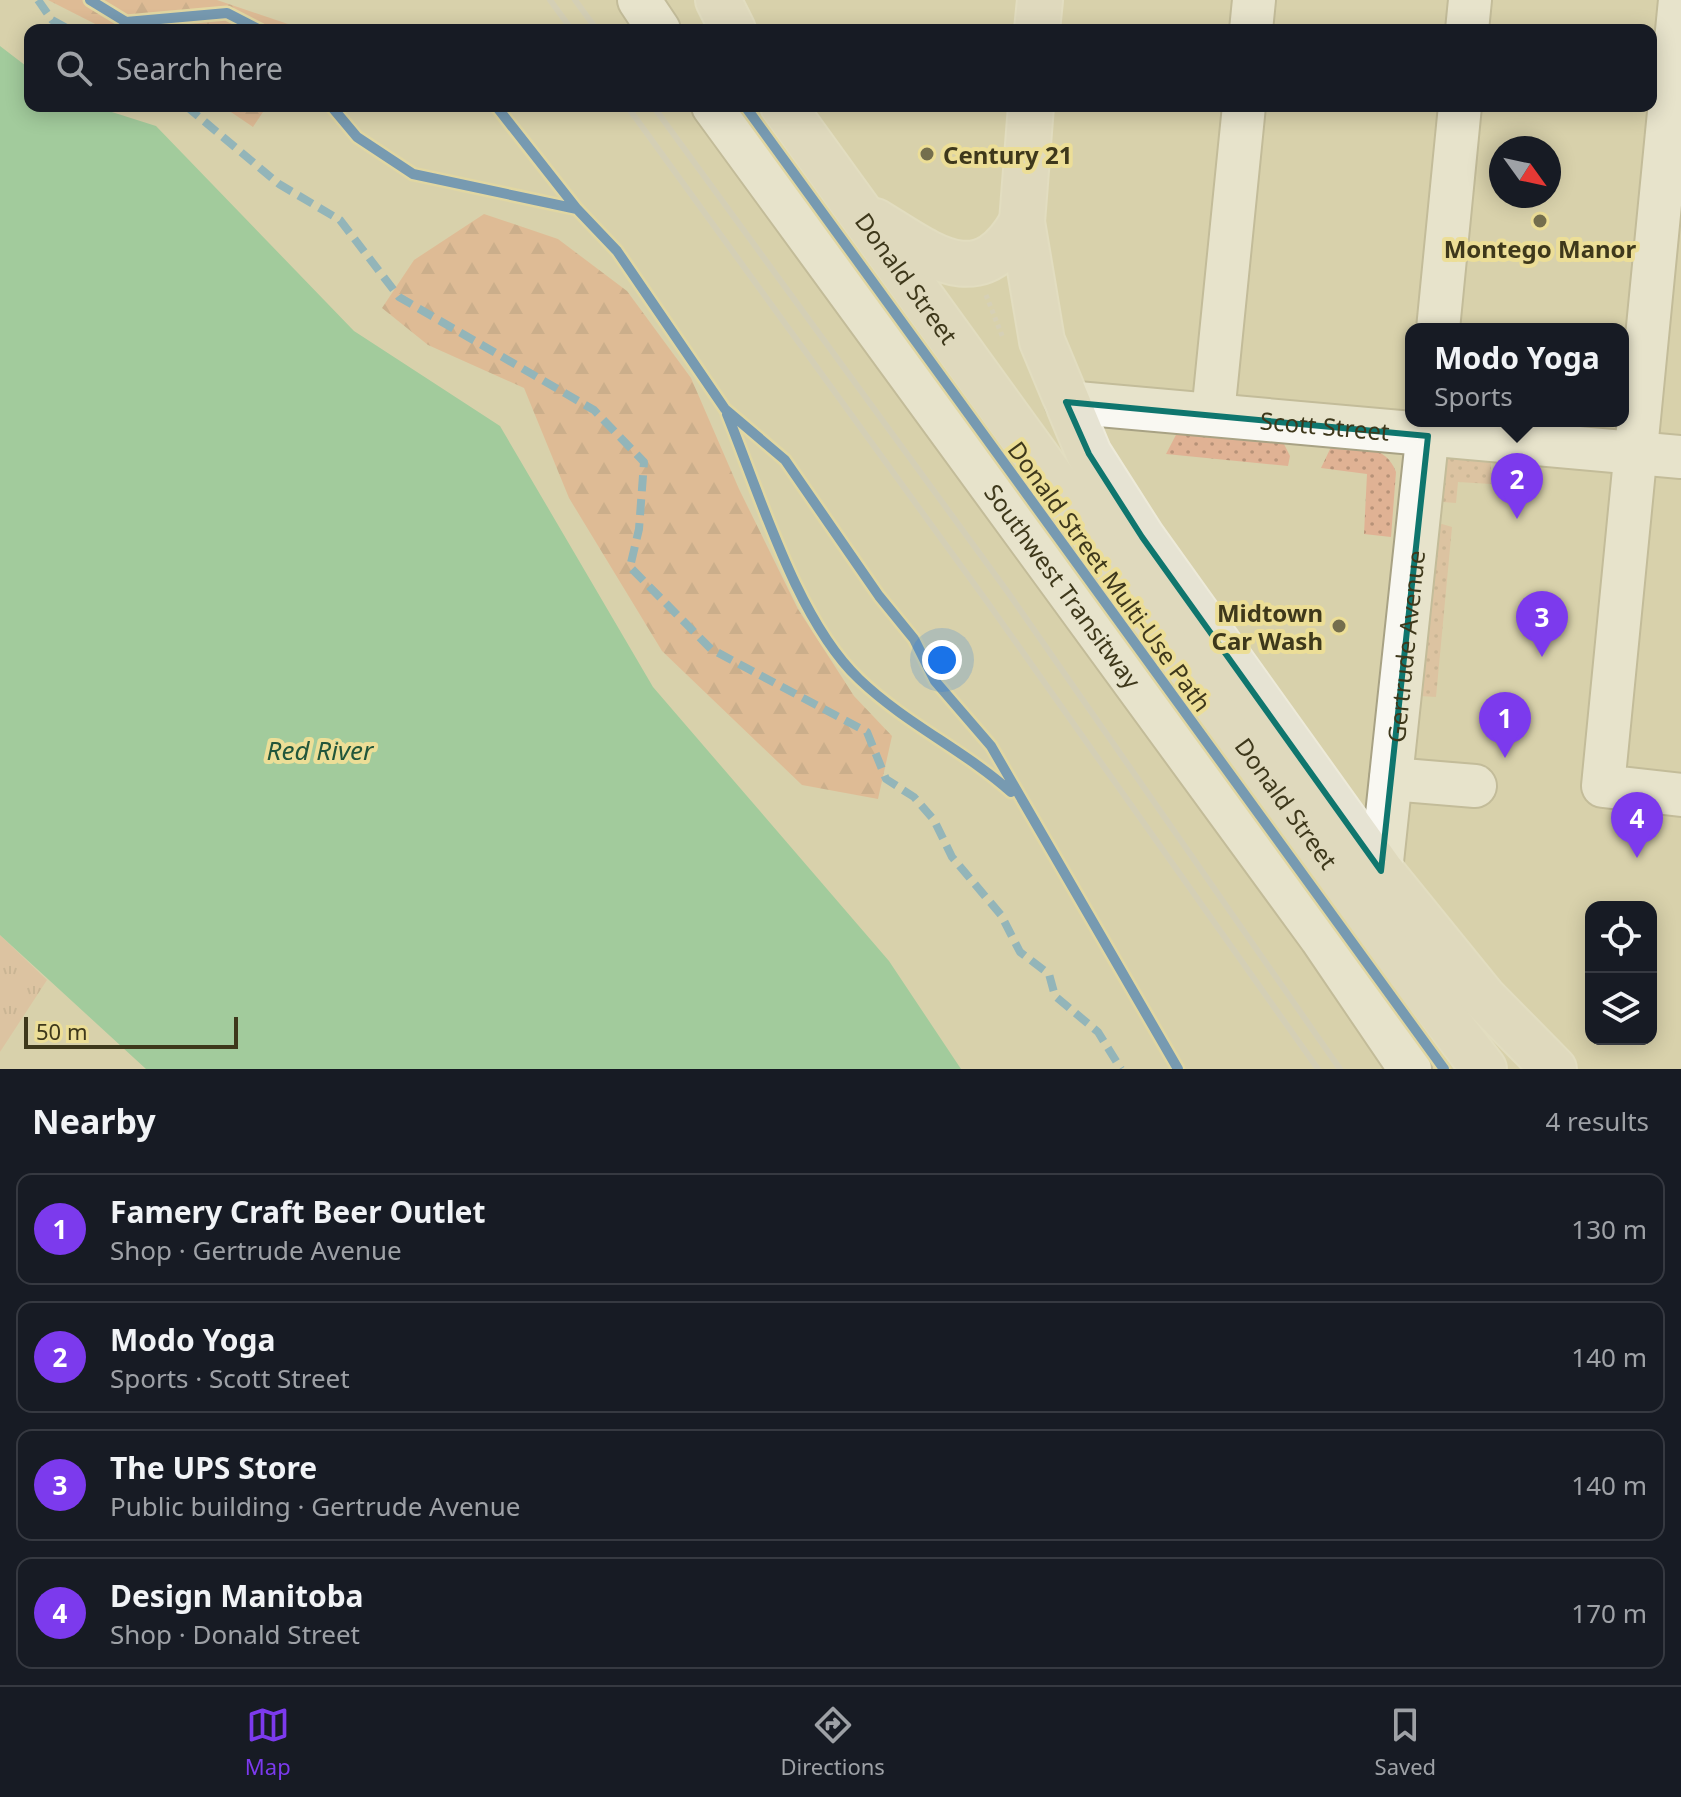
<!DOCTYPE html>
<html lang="en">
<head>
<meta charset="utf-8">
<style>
  body { margin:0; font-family:"Noto Sans",sans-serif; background:#242831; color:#f1f3f6 }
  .controls { position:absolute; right:24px; bottom:24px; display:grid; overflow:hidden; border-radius:16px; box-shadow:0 4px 20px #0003 }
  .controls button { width:72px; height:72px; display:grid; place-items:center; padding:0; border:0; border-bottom:2px solid #363941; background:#171b24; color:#f1f3f6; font:40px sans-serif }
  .compass { position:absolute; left:1489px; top:136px; width:72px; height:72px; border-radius:50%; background:#171b24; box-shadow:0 4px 20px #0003; rotate:123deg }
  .scale { position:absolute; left:24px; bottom:20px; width:214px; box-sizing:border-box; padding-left:8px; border:4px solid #3e381b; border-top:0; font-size:22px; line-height:28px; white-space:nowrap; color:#3e381b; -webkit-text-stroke:6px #ecde97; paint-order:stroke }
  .you { position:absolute; left:942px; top:660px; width:28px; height:28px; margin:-20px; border:6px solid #fff; border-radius:50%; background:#1a73e8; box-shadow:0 0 0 12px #1a73e833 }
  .badge { display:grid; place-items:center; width:52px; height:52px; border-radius:50%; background:#7c3aed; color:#fff; font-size:26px; font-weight:700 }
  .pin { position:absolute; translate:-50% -66px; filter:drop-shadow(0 2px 4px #0008) }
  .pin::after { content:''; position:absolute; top:42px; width:28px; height:24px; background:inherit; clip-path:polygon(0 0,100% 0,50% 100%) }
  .popup { position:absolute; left:1405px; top:323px; width:224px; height:104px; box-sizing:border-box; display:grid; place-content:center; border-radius:16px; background:#171b24; filter:drop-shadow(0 2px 6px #0005); font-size:26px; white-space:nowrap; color:#9ea1a6 }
  .popup b { font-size:30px; color:#f1f3f6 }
  .popup::after { content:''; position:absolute; left:50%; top:100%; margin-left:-16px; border:16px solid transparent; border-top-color:#171b24 }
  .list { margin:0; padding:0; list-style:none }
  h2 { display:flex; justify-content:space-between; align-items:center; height:104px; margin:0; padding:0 32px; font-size:34px }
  h2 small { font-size:26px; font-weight:400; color:#9ea1a6 }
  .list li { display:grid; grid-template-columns:52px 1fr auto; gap:24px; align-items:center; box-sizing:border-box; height:112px; margin:0 16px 16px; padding:0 16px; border:2px solid #363941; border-radius:16px }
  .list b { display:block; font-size:30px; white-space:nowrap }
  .list p { margin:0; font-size:26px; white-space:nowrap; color:#9ea1a6 }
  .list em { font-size:26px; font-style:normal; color:#9ea1a6 }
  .icon { flex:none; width:44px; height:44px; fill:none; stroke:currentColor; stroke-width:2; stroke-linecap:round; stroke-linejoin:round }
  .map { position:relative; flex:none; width:1681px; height:1069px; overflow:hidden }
  .search { position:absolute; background:#171b24; box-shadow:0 4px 20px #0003; left:24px; right:24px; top:24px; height:88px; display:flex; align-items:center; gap:20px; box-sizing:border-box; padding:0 28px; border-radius:16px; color:#9ea1a6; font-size:30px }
  .sheet { height:616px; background:#171b24 }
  nav { display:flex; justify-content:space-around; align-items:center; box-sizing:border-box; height:112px; border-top:2px solid #363941; background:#171b24; font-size:22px; color:#9ea1a6 }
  nav a { display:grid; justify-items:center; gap:4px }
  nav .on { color:#7c3aed }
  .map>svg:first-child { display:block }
</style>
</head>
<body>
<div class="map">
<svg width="1681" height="1069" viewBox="0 0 1681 1069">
  <defs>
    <pattern id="grass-dots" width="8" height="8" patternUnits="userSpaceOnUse" patternTransform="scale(2)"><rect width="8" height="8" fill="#e0b294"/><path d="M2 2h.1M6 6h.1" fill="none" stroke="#b79278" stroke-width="1.8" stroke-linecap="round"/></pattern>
    <pattern id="forest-firs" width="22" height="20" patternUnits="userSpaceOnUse" patternTransform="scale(2)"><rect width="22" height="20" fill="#e5a17b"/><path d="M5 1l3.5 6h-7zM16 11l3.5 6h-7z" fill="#bb8464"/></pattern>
    <pattern id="park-tufts" width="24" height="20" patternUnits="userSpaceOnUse" patternTransform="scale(2)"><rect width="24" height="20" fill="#e0b294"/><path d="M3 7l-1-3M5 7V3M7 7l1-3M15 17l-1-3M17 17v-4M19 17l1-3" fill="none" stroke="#b79278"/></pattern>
  </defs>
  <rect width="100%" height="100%" fill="#d8d1ab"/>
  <path fill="url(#grass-dots)" d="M1178,431L1283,442L1290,456L1288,466L1166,454Z
    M1332,445C1357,447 1386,444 1396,472L1391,537L1364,534L1367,474L1321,468Z
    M1448,457L1491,458V484L1458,482L1456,503L1443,502L1434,495L1440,462Z
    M1442,524L1452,527L1436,697L1420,696L1436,526Z"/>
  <path fill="url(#forest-firs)" d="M48,0H217L291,25L290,30H107Z
    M222,106H267L253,127Z
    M484,214L558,239L627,291L691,378L739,489L798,609L854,696L892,736L878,799L802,785L662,651L569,498L524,388L428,345L382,308L414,260Z"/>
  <path fill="url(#park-tufts)" d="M0,935L47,980L0,1052Z"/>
  <path fill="#60c48a" d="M0,46L30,69V106H93L156,126L354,331L500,426L653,687L889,961L961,1069H146L0,935Z"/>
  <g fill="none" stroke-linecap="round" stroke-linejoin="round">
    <g stroke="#a8a284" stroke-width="46">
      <g id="minor">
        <path d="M639,0L659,30"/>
        <path d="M1680,0L1603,786L1681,795"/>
        <path d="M1251,30L1254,0"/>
        <path d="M1467,30L1470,0"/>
        <path id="s1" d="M713,106L1321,938L1410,1069"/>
        <path d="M1438,329L1460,106"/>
        <path id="s2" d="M1066,402L1681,457"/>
        <path d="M1213,414L1244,106"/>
        <path d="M1391,779L1475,786"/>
        <path id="s3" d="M1381,871L1429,421"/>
      </g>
    </g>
    <g stroke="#edead9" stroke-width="48">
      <g id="major">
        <path d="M718,0L733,30"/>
        <path d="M1037,30L1040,0"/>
        <path id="s4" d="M783,106L1413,977L1484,1069"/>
        <path d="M1031,106L1022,222L1042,341L1089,454L1142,537L1381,871L1484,998L1554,1069"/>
        <path d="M875,221C931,255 979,297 1022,222"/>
      </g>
    </g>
    <path stroke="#d2cfc4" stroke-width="5" stroke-dasharray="4 4" stroke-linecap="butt" d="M986,295L1003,338"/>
    <use href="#minor" stroke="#f9f8f2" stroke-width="42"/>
    <use href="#major" stroke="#e6e3d3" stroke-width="44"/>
    <path stroke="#cfcdc1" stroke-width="6" d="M550,0L572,30
      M575,0L597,30
      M627,106L988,603L1318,1069
      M653,106L1007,591L1340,1069"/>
    <path stroke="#3f92c9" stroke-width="8" stroke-dasharray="16 8" stroke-linecap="butt" d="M38,0L52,20L70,30
      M186,106L279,184L340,220L399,297L594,410L644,462L639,529L630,567L711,649L867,732L886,779L914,797L934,820L952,857L1001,915L1020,952L1049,974L1055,996L1098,1032L1121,1069"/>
    <g stroke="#ecde97" stroke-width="15">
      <path id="cycleway" d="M90,0L126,22L227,13L260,30
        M331,106L357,137L413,174L577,209
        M496,106L577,209L617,251L725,409L785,460L879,596L914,639L935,681L991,746L1178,1069
        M745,106L1444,1069
        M727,414C760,495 797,620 859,679C906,724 964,750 1011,792"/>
    </g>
    <use href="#cycleway" stroke="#0057b8" stroke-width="10"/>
  </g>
  <path d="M0 0H1681V1069H0ZM1066,402L1428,436L1381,871L1142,537L1089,454Z" fill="#d8d1ab" fill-opacity=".55" fill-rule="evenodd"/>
  <path fill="none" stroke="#0f766e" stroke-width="6" stroke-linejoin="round" d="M1066,402L1428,436L1381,871L1142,537L1089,454Z"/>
  <g fill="#746e4d" stroke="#ecde97" stroke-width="3">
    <circle cx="927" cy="154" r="8"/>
    <circle cx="1540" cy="221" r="8"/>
    <circle cx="1339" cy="626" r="8"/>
  </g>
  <g text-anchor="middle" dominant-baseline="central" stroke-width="8" stroke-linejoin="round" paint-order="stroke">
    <g font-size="24" font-weight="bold" fill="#3e381b" stroke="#ecde97" text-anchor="start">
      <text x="943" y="154">Century 21</text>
      <text x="1540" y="248" text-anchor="middle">Montego Manor</text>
      <text x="1323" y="612" text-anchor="end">Midtown<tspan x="1323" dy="28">Car Wash</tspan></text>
    </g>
    <g font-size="24" fill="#3e381b" stroke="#ecde97">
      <text stroke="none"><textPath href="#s4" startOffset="212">Donald Street</textPath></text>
      <text stroke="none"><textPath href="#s2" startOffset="260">Scott Street</textPath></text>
      <text transform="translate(1110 576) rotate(54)">Donald Street Multi-Use Path</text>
      <text stroke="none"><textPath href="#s1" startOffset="594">Southwest Transitway</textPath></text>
      <text stroke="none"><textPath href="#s3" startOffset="226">Gertrude Avenue</textPath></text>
      <text stroke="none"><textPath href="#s4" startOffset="860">Donald Street</textPath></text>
    </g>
    <g font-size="26" font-style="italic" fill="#21563b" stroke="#ecde97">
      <text x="320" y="750">Red River</text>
    </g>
  </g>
</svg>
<div class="controls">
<button><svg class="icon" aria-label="locate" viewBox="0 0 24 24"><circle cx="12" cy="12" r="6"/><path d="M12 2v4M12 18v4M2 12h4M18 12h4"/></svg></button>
<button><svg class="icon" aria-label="layers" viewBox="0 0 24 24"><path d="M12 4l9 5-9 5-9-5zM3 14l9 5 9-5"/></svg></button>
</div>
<svg class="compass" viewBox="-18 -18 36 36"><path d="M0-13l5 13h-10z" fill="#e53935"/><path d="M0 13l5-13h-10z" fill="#9ea1a6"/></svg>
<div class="scale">50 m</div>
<div class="you"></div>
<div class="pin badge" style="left:1505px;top:758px">1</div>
<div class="pin badge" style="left:1517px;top:519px">2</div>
<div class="popup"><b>Modo Yoga</b>Sports</div>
<div class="pin badge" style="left:1542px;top:657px">3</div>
<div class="pin badge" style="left:1637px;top:858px">4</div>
<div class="search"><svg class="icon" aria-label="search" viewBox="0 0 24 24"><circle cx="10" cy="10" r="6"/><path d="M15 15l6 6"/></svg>Search here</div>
</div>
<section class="sheet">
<h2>Nearby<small>4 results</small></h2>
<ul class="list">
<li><span class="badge">1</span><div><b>Famery Craft Beer Outlet</b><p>Shop · Gertrude Avenue</p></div><em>130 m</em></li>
<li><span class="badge">2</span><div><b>Modo Yoga</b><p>Sports · Scott Street</p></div><em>140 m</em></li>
<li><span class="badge">3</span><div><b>The UPS Store</b><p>Public building · Gertrude Avenue</p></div><em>140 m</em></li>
<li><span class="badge">4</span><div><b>Design Manitoba</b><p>Shop · Donald Street</p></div><em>170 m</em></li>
</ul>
</section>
<nav>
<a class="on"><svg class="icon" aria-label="map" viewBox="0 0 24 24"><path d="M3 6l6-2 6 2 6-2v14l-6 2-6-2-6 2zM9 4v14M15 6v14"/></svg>Map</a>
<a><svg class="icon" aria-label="directions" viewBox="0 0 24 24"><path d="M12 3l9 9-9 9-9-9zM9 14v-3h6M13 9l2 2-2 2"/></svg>Directions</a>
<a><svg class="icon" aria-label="saved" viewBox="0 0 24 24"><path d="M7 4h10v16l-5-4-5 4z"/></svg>Saved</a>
</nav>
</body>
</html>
